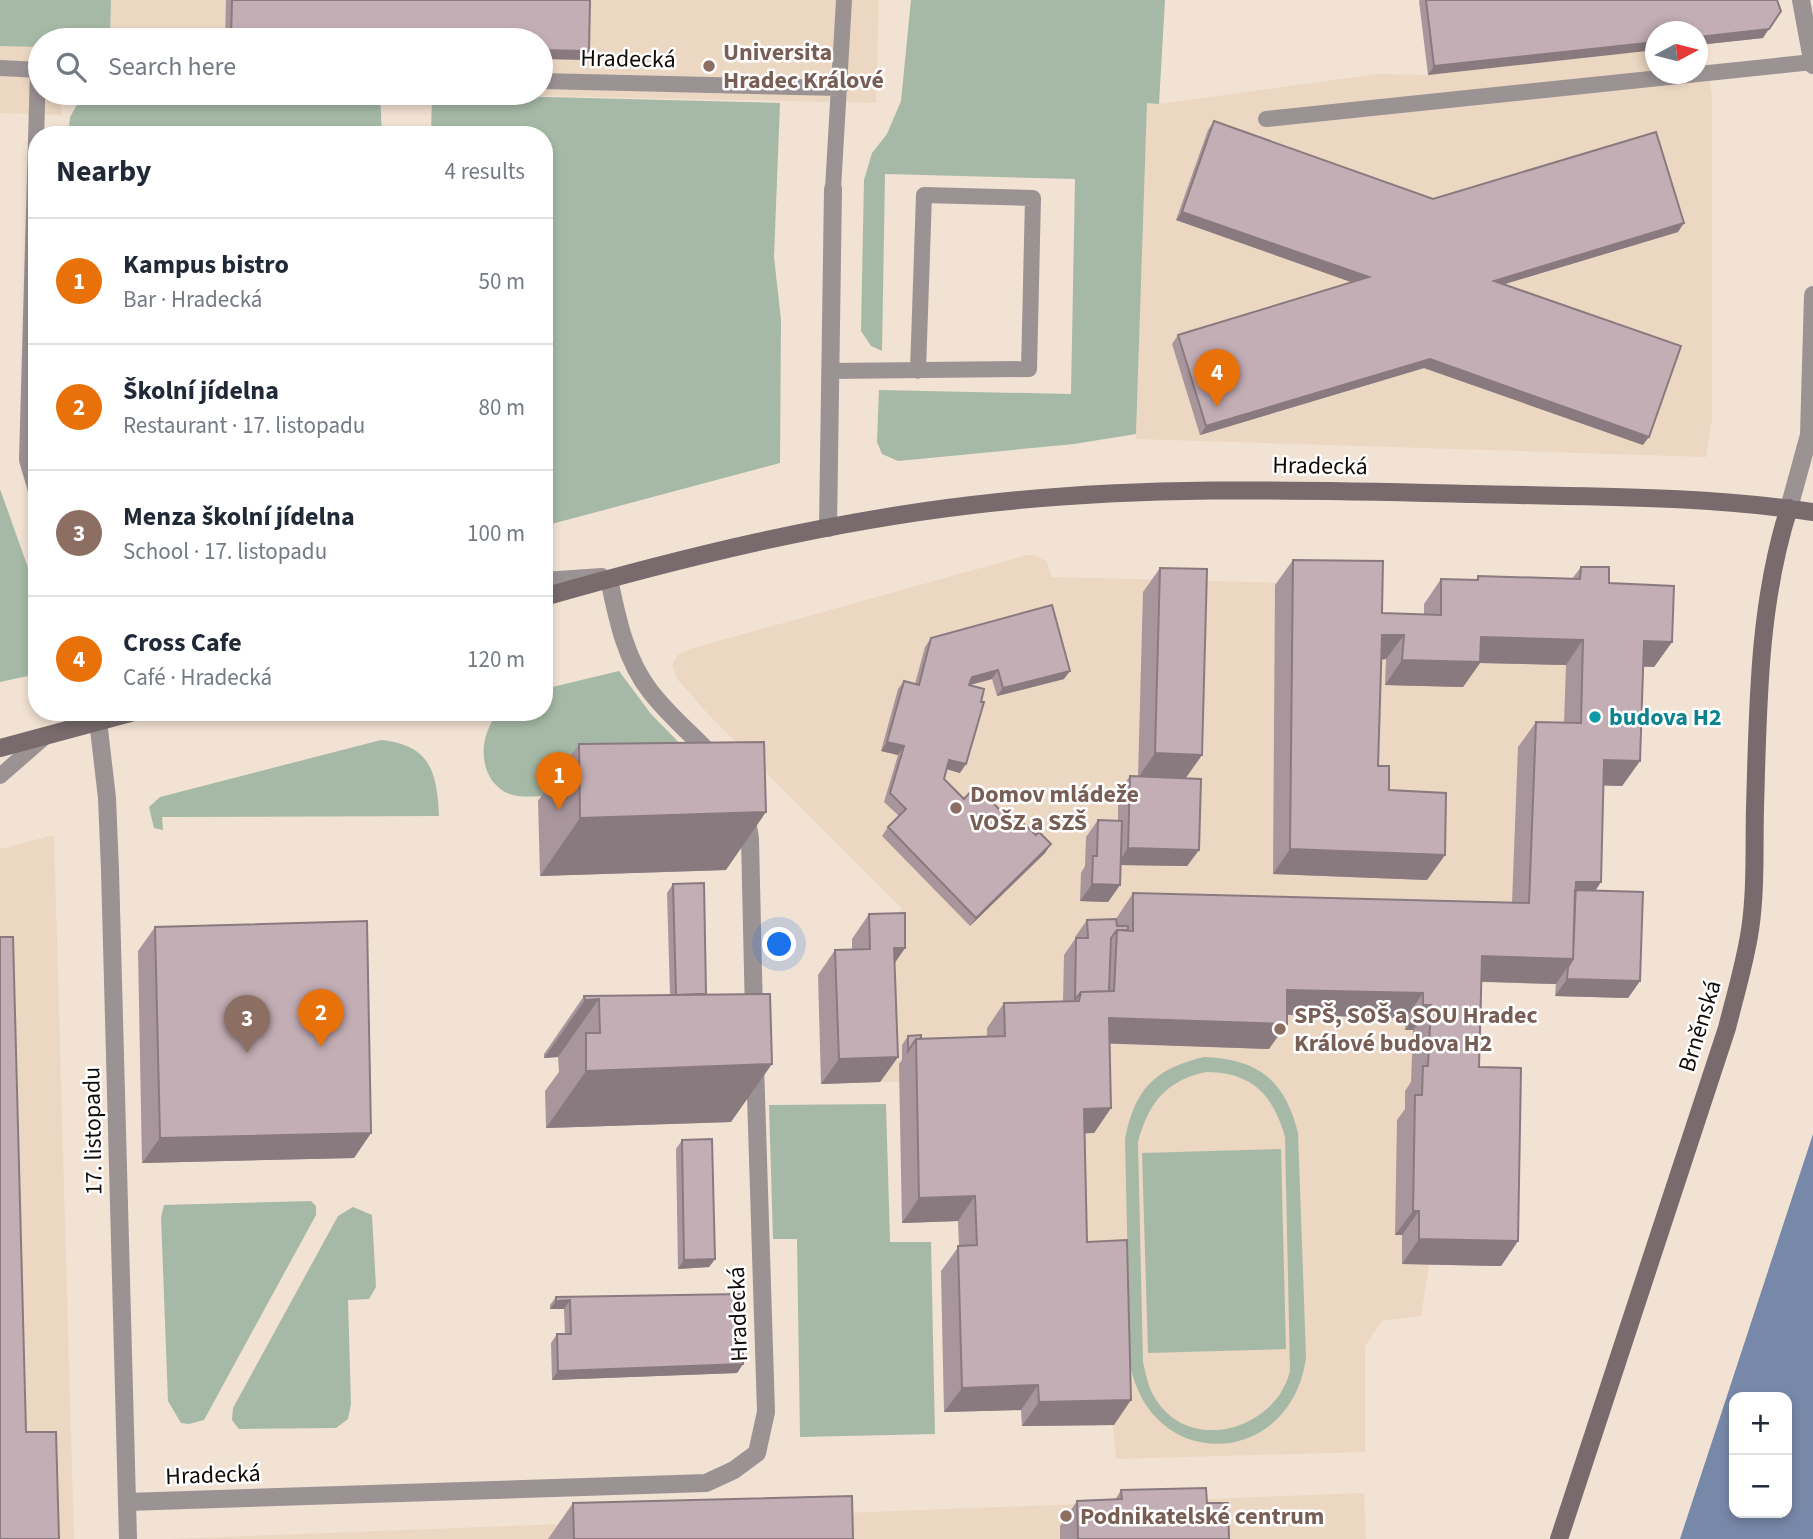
<!DOCTYPE html>
<html lang="en">
<head>
<meta charset="utf-8">
<style>
  body { margin:0; font-family:"Source Sans 3",sans-serif; background:#f6f6f7; color:#1f2937 }
  .controls { position:absolute; right:21px; bottom:21px; display:grid; overflow:hidden; border-radius:14px; box-shadow:0 4px 10px #0003 }
  .controls button { width:63px; height:63px; display:grid; place-items:center; padding:0; border:0; border-bottom:2px solid #e0e1e3; background:#fff; color:#1f2937; font:35px sans-serif }
  .compass { position:absolute; left:1645px; top:21px; width:63px; height:63px; border-radius:50%; background:#fff; box-shadow:0 4px 10px #0003; rotate:83deg }
  .you { position:absolute; left:780px; top:945px; width:24px; height:24px; margin:-18px; border:5px solid #fff; border-radius:50%; background:#1a73e8; box-shadow:0 0 0 10px #1a73e833 }
  .badge { display:grid; place-items:center; width:46px; height:46px; border-radius:50%; background:#7c3aed; color:#fff; font-size:23px; font-weight:700 }
  .pin { position:absolute; translate:-50% -58px; filter:drop-shadow(0 2px 4px #0008) }
  .pin::after { content:''; position:absolute; top:37px; width:24px; height:21px; background:inherit; clip-path:polygon(0 0,100% 0,50% 100%) }
  .list { margin:0; padding:0; list-style:none }
  h2 { display:flex; justify-content:space-between; align-items:center; height:91px; margin:0; padding:0 28px; font-size:30px }
  h2 small { font-size:23px; font-weight:400; color:#747a83 }
  .list li { display:grid; grid-template-columns:46px 1fr auto; gap:21px; align-items:center; box-sizing:border-box; height:126px; padding:0 28px; border-top:2px solid #e0e1e3 }
  .list b { display:block; font-size:26px; white-space:nowrap }
  .list p { margin:0; font-size:23px; white-space:nowrap; color:#747a83 }
  .list em { font-size:23px; font-style:normal; color:#747a83 }
  .icon { flex:none; width:38px; height:38px; fill:none; stroke:currentColor; stroke-width:2; stroke-linecap:round; stroke-linejoin:round }
  .map { position:relative; flex:none; width:1813px; height:1539px; overflow:hidden }
  .search { position:absolute; background:#fff; box-shadow:0 4px 10px #0003; left:28px; top:28px; width:525px; height:77px; display:flex; align-items:center; gap:18px; box-sizing:border-box; padding:0 24px; border-radius:38px; color:#747a83; font-size:26px }
  .panel { position:absolute; background:#fff; box-shadow:0 4px 10px #0003; left:28px; top:126px; width:525px; height:595px; border-radius:28px }
  .map>svg:first-child { display:block }
</style>
</head>
<body>
<div class="map">
<svg width="1813" height="1539" viewBox="0 0 1813 1539">
  <rect width="100%" height="100%" fill="#f2e2d3"/>
  <path fill="#ecd7c2" d="M0,0L40,40V93H62L61,115L0,113Z
    M111,0H879L876,103L405,93H541V40H110Z
    M1704,44L1712,99V419L1706,457L1136,439L1147,102L1159,104L1377,74L1428,75L1655,50L1656,74H1698V45Z
    M1027,555H1034L1046,561L1052,577L1365,585L1364,638L1423,640L1424,604L1656,611L1654,667L1627,666L1622,786L1586,785L1584,907L1631,909L1628,998L1555,996V984L1465,981L1462,1092L1504,1093L1501,1266L1429,1265L1421,1316L1382,1321L1365,1346V1452L1116,1459L1113,1425L1022,1426L1021,1410L944,1412L941,1271L960,1270L958,1221L902,1223L899,1082H880L887,938L901,908L708,714L678,680L672,665L678,655L690,649Z
    M54,835L74,1539H0V849Z
    M1364,1493L1366,1539H171Z"/>
  <path fill="#a6b9a6" fill-rule="evenodd" d="M0,0H111L110,40H40V47L0,46Z
    M911,0H1165L1159,104L1147,103L1136,434L1074,444L898,461L882,454L877,442L879,390L1071,394L1075,179L885,174L882,351L871,346L861,331L864,180L872,153L887,134L901,101Z
    M177,93H380L382,135H68L70,117L78,103L102,98Z
    M432,94L780,103L774,257L781,320L780,463L544,526V135H431Z
    M0,489L37,593V674L0,682Z
    M619,671L651,714L697,761C656,771 542,808 507,793C497,788 489,779 486,768C480,747 486,731 497,712H544V689Z
    M381,740C430,745 437,771 439,816L162,817L163,830L154,828L149,807L160,797Z
    M1204,1057C1258,1059 1285,1080 1298,1133L1306,1357C1292,1468 1151,1475 1130,1364L1125,1139C1135,1089 1154,1069 1204,1057ZM1206,1072C1251,1072 1273,1094 1285,1137L1290,1371C1276,1430 1189,1455 1155,1398C1148,1387 1146,1375 1143,1362L1138,1142C1148,1104 1166,1080 1206,1072Z
    M886,1104L890,1242H931L935,1434L800,1437L797,1239H773L769,1105Z
    M1281,1149L1286,1349L1148,1353L1142,1153Z
    M311,1201L316,1206V1215L204,1420L189,1424L181,1423L168,1401L161,1217L164,1205Z
    M353,1207L372,1215L376,1287L369,1299L348,1300L351,1404L348,1419L336,1428L239,1429L232,1420L233,1408L338,1216Z"/>
  <path fill="#7888a8" fill-rule="evenodd" d="M1813,1134V1539H1680ZM1734,1397H1787V1513H1734Z"/>
  <g fill="none" stroke-linecap="round" stroke-linejoin="round">
    <path stroke="#9b9294" stroke-width="16" d="M0,68L40,70
      M541,81L840,88
      M1266,119L1813,62
      M833,189L844,0
      M830,371L1029,369L1033,198L924,195L918,371
      M37,494L27,460L38,69
      M544,580L602,576
      M0,776L46,736"/>
    <path stroke="#9b9294" stroke-width="18" d="M1801,0L1813,65
      M1789,508L1809,435L1813,295
      M828,528L833,189
      M609,579C617,617 625,659 650,691C669,716 694,736 715,759
      M97,712L107,798L110,870L128,1539
      M746,813L750,839L754,1015
      M127,1502L706,1483L734,1470L757,1453L766,1412L755,1064"/>
    <path stroke="#786a6d" stroke-width="18" d="M544,597C684,557 827,522 972,505C1138,485 1305,490 1473,494C1586,497 1700,495 1813,512
      M0,748L134,712
      M1559,1539L1727,1028C1735,996 1745,963 1750,930C1756,890 1754,849 1755,808C1758,707 1758,605 1789,508"/>
  </g>
  <path fill="#a9969d" d="M226,0H590L583,60L541,40H225Z
    M1420,0H1777L1763,38L1698,45V32L1428,75L1419,1Z
    M1214,121L1433,199L1678,232L1505,284L1643,445L1424,368L1200,435L1172,344L1178,335L1352,282L1176,220L1208,130Z
    M1293,560L1382,613L1424,615V604L1441,579L1476,580L1478,576L1572,579L1581,567L1609,583L1672,642L1654,667L1643,666L1640,761L1622,786L1603,785L1601,882L1595,891L1640,981L1628,998L1555,996L1556,984L1482,982L1479,1067L1518,1241L1501,1266L1402,1264V1235H1395L1397,1120L1405,1109V1091L1411,1082L1413,1030H1405L1406,1018L1287,1015L1269,1049L1110,1043L1111,1108L1094,1133H1085L1087,1242L1114,1425L1022,1426L1021,1410L944,1412L941,1271L959,1246L958,1221L902,1223L899,1064L902,1060V1045L908,1036L921,1039L987,1036V1028L1004,1003L1063,1001L1064,955L1075,939V937L1087,920L1116,919L1133,893L1512,903L1518,747L1536,722L1564,723L1566,665L1480,663L1463,687L1385,685L1386,659L1381,660L1378,766L1389,790L1445,855L1427,880L1273,874L1275,585Z
    M1160,568L1202,755L1186,778L1199,850L1187,866L1121,865L1120,885L1108,902L1080,901L1081,873L1085,866L1086,837L1098,820L1118,821V793L1130,776L1138,777L1143,592Z
    M931,638L1064,679L997,696L992,679L970,685L960,773L946,769L944,779L964,799L1009,819L1051,844L1045,853L970,926L882,836L888,827L899,816L884,802L898,755L881,751L898,689L904,681L915,684L925,647Z
    M579,744L726,870L540,876L538,801Z
    M673,884L706,994L731,1122L546,1128L545,1091L559,1072L558,1057L544,1058V1054L584,996L670,995L667,893Z
    M869,914L905,948L894,963L898,1057L880,1082L821,1084L818,975L835,950L852,949V939Z
    M155,927L371,1133L354,1158L142,1163L138,951Z
    M682,1140L715,1259L709,1267L678,1269L676,1149Z
    M742,1294L743,1364L737,1373L552,1380L551,1343L557,1334H565L564,1309H550V1305L556,1297Z
    M1121,1490L1207,1503L1229,1539H1060V1526L1077,1501L1115,1500Z
    M573,1503L853,1539H548Z"/>
  <path fill="#897a7f" d="M1769,29L1763,38L1698,45V37Z
    M1656,42V50L1428,75L1434,66Z
    M541,50L589,51L583,60L541,59Z
    M1182,212L1369,277L1362,286L1176,220Z
    M1684,223L1678,232L1488,289L1494,281Z
    M1430,359L1649,437L1643,445L1424,368L1200,435L1206,426Z
    M1382,635H1404L1386,659L1365,660Z
    M1481,637L1583,640L1566,665L1480,663L1463,687L1385,685L1402,660Z
    M1644,641L1672,642L1654,667L1627,666Z
    M998,670L992,679L966,686L972,677Z
    M1070,671L1064,679L997,696L1003,688Z
    M887,742L904,746L898,755L881,751Z
    M1155,753L1202,755L1184,780L1138,778Z
    M949,760L966,764L960,773L943,768Z
    M1604,760L1640,761L1622,786L1586,785Z
    M766,812L726,870L540,876L580,818Z
    M1051,844L1045,853L970,926L976,918Z
    M1128,848L1199,850L1187,866L1117,865Z
    M1290,849L1445,855L1427,880L1273,874Z
    M1576,882H1601L1584,907H1570Z
    M1092,884L1120,885L1108,902L1080,901Z
    M894,948H905L888,973Z
    M1482,956L1573,959L1556,984L1465,981Z
    M1567,979L1640,981L1628,998L1555,996Z
    M1287,990L1423,993L1406,1018L1270,1014Z
    M599,999L558,1057L544,1058L585,1000Z
    M1423,1005H1431L1413,1030H1405Z
    M1109,1018L1287,1024L1269,1049L1092,1043Z
    M898,1057L880,1082L821,1084L839,1059Z
    M772,1064L731,1122L546,1128L586,1071Z
    M1111,1108L1094,1133L1067,1134L1084,1109Z
    M371,1133L354,1158L142,1163L160,1138Z
    M975,1196L958,1221L902,1223L919,1198Z
    M1413,1211H1419L1402,1235H1395Z
    M1419,1239L1518,1241L1501,1266L1402,1264Z
    M715,1259L709,1267L678,1269L684,1260Z
    M570,1300L564,1309H550L556,1301Z
    M743,1364L737,1373L552,1380L558,1371Z
    M1038,1385L1021,1410L944,1412L962,1388Z
    M1131,1400L1114,1425L1022,1426L1039,1402Z"/>
  <path fill="#c4aeb6" stroke="#897a7f" stroke-width="2" d="M232,0H590L589,51L541,50V40H231Z
    M1426,0H1777L1781,11L1769,29L1698,37V32H1656V42L1434,66Z
    M1214,121L1433,199L1656,132L1684,223L1494,281L1681,346L1649,437L1430,359L1206,426L1178,335L1369,277L1182,212Z
    M1293,560L1383,561L1382,613L1441,615V579L1478,580V576L1580,579L1581,567H1609V583L1674,586L1672,642L1644,641L1640,761L1604,760L1601,882H1576L1573,959L1482,956L1479,1067L1521,1068L1518,1241L1419,1239V1211H1413L1415,1095H1422L1423,1066H1428L1431,1005H1423V993L1287,990V1024L1109,1018L1111,1108L1084,1109L1087,1242L1127,1240L1131,1400L1039,1402L1038,1385L962,1388L958,1246L977,1245L975,1196L919,1198L916,1039L1005,1036L1004,1003L1079,1001L1081,992L1114,991L1117,930L1133,931V893L1529,903L1536,722L1581,723L1583,640L1481,637L1480,662L1402,660L1404,635H1382L1378,766H1389V790L1446,793L1445,855L1290,849Z
    M1160,568L1207,569L1202,755L1155,753Z
    M1052,605L1070,671L1003,688L998,670L972,677L969,685L984,689L981,702H984L966,764L949,760L944,779L964,799L976,786L1009,819L1013,814L1036,835L1039,832L1051,844L976,918L888,827L906,809L890,793L904,746L887,742L904,681L919,685L931,638Z
    M764,742L766,812L580,818L579,744Z
    M1130,776L1201,779L1199,850L1128,848Z
    M1098,820L1122,821L1120,885L1092,884L1093,856H1097Z
    M704,883L706,994L676,995L673,884Z
    M1575,890L1643,892L1640,981L1567,979L1568,967L1573,959Z
    M905,913V948H894L898,1057L839,1059L835,950L870,949L869,914Z
    M1116,919L1117,926H1128V930H1117L1111,938L1109,991L1081,992L1075,1000L1076,938H1088L1087,920Z
    M367,921L371,1133L160,1138L155,927Z
    M0,937H13L26,1432H56L59,1539H0Z
    M770,994L772,1064L586,1071V1033H600L599,999L585,1000L584,996Z
    M921,1035V1039H916L908,1051V1036Z
    M712,1139L715,1259L684,1260L682,1140Z
    M742,1294L743,1364L558,1371L557,1334H571L570,1300L556,1301V1297Z
    M1206,1488L1207,1503H1228L1229,1539H1078L1077,1501L1122,1499L1121,1490Z
    M852,1496L853,1539H574L573,1503Z"/>
  <g fill="#8d6e63" stroke="#fff" stroke-width="2.5">
    <circle cx="709" cy="66" r="7"/>
    <circle cx="956" cy="808" r="7"/>
    <circle cx="1280" cy="1029" r="7"/>
    <circle cx="1066" cy="1516" r="7"/>
  </g>
  <circle fill="#0f9aa8" stroke="#fff" stroke-width="2.5" cx="1595" cy="717" r="7"/>
  <g text-anchor="middle" dominant-baseline="central" stroke-width="5" stroke-linejoin="round" paint-order="stroke">
    <g font-size="24" font-weight="bold" fill="#785e54" stroke="#fff" text-anchor="start">
      <text x="723" y="52">Universita<tspan x="723" dy="28">Hradec Králové</tspan></text>
      <text x="970" y="794">Domov mládeže<tspan x="970" dy="28">VOŠZ a SZŠ</tspan></text>
      <text x="1294" y="1015">SPŠ, SOŠ a SOU Hradec<tspan x="1294" dy="28">Králové budova H2</tspan></text>
      <text x="1080" y="1516">Podnikatelské centrum</text>
    </g>
    <g font-size="24" fill="#110c08" stroke="#fff">
      <text transform="translate(628 59) rotate(1)">Hradecká</text>
      <text transform="translate(1320 466) rotate(1)">Hradecká</text>
      <text transform="translate(1700 1026) rotate(-73)">Brněnská</text>
      <text transform="translate(93 1131) rotate(-91)">17. listopadu</text>
      <text transform="translate(738 1314) rotate(-92)">Hradecká</text>
      <text transform="translate(213 1475) rotate(-2)">Hradecká</text>
    </g>
    <g font-size="24" font-weight="bold" fill="#0d838f" stroke="#fff" text-anchor="start">
      <text x="1609" y="717">budova H2</text>
    </g>
  </g>
</svg>
<div class="controls">
<button>+</button>
<button>−</button>
</div>
<svg class="compass" viewBox="-18 -18 36 36"><path d="M0-13l5 13h-10z" fill="#e53935"/><path d="M0 13l5-13h-10z" fill="#747a83"/></svg>
<div class="you"></div>
<div class="pin badge" style="left:559px;top:810px;background:#e8710a">1</div>
<div class="pin badge" style="left:321px;top:1047px;background:#e8710a">2</div>
<div class="pin badge" style="left:247px;top:1053px;background:#8d6e63">3</div>
<div class="pin badge" style="left:1217px;top:407px;background:#e8710a">4</div>
<div class="search"><svg class="icon" aria-label="search" viewBox="0 0 24 24"><circle cx="10" cy="10" r="6"/><path d="M15 15l6 6"/></svg>Search here</div>
<section class="panel">
<h2>Nearby<small>4 results</small></h2>
<ul class="list">
<li><span class="badge" style="background:#e8710a">1</span><div><b>Kampus bistro</b><p>Bar · Hradecká</p></div><em>50 m</em></li>
<li><span class="badge" style="background:#e8710a">2</span><div><b>Školní jídelna</b><p>Restaurant · 17. listopadu</p></div><em>80 m</em></li>
<li><span class="badge" style="background:#8d6e63">3</span><div><b>Menza školní jídelna</b><p>School · 17. listopadu</p></div><em>100 m</em></li>
<li><span class="badge" style="background:#e8710a">4</span><div><b>Cross Cafe</b><p>Café · Hradecká</p></div><em>120 m</em></li>
</ul>
</section>
</div>
</body>
</html>
